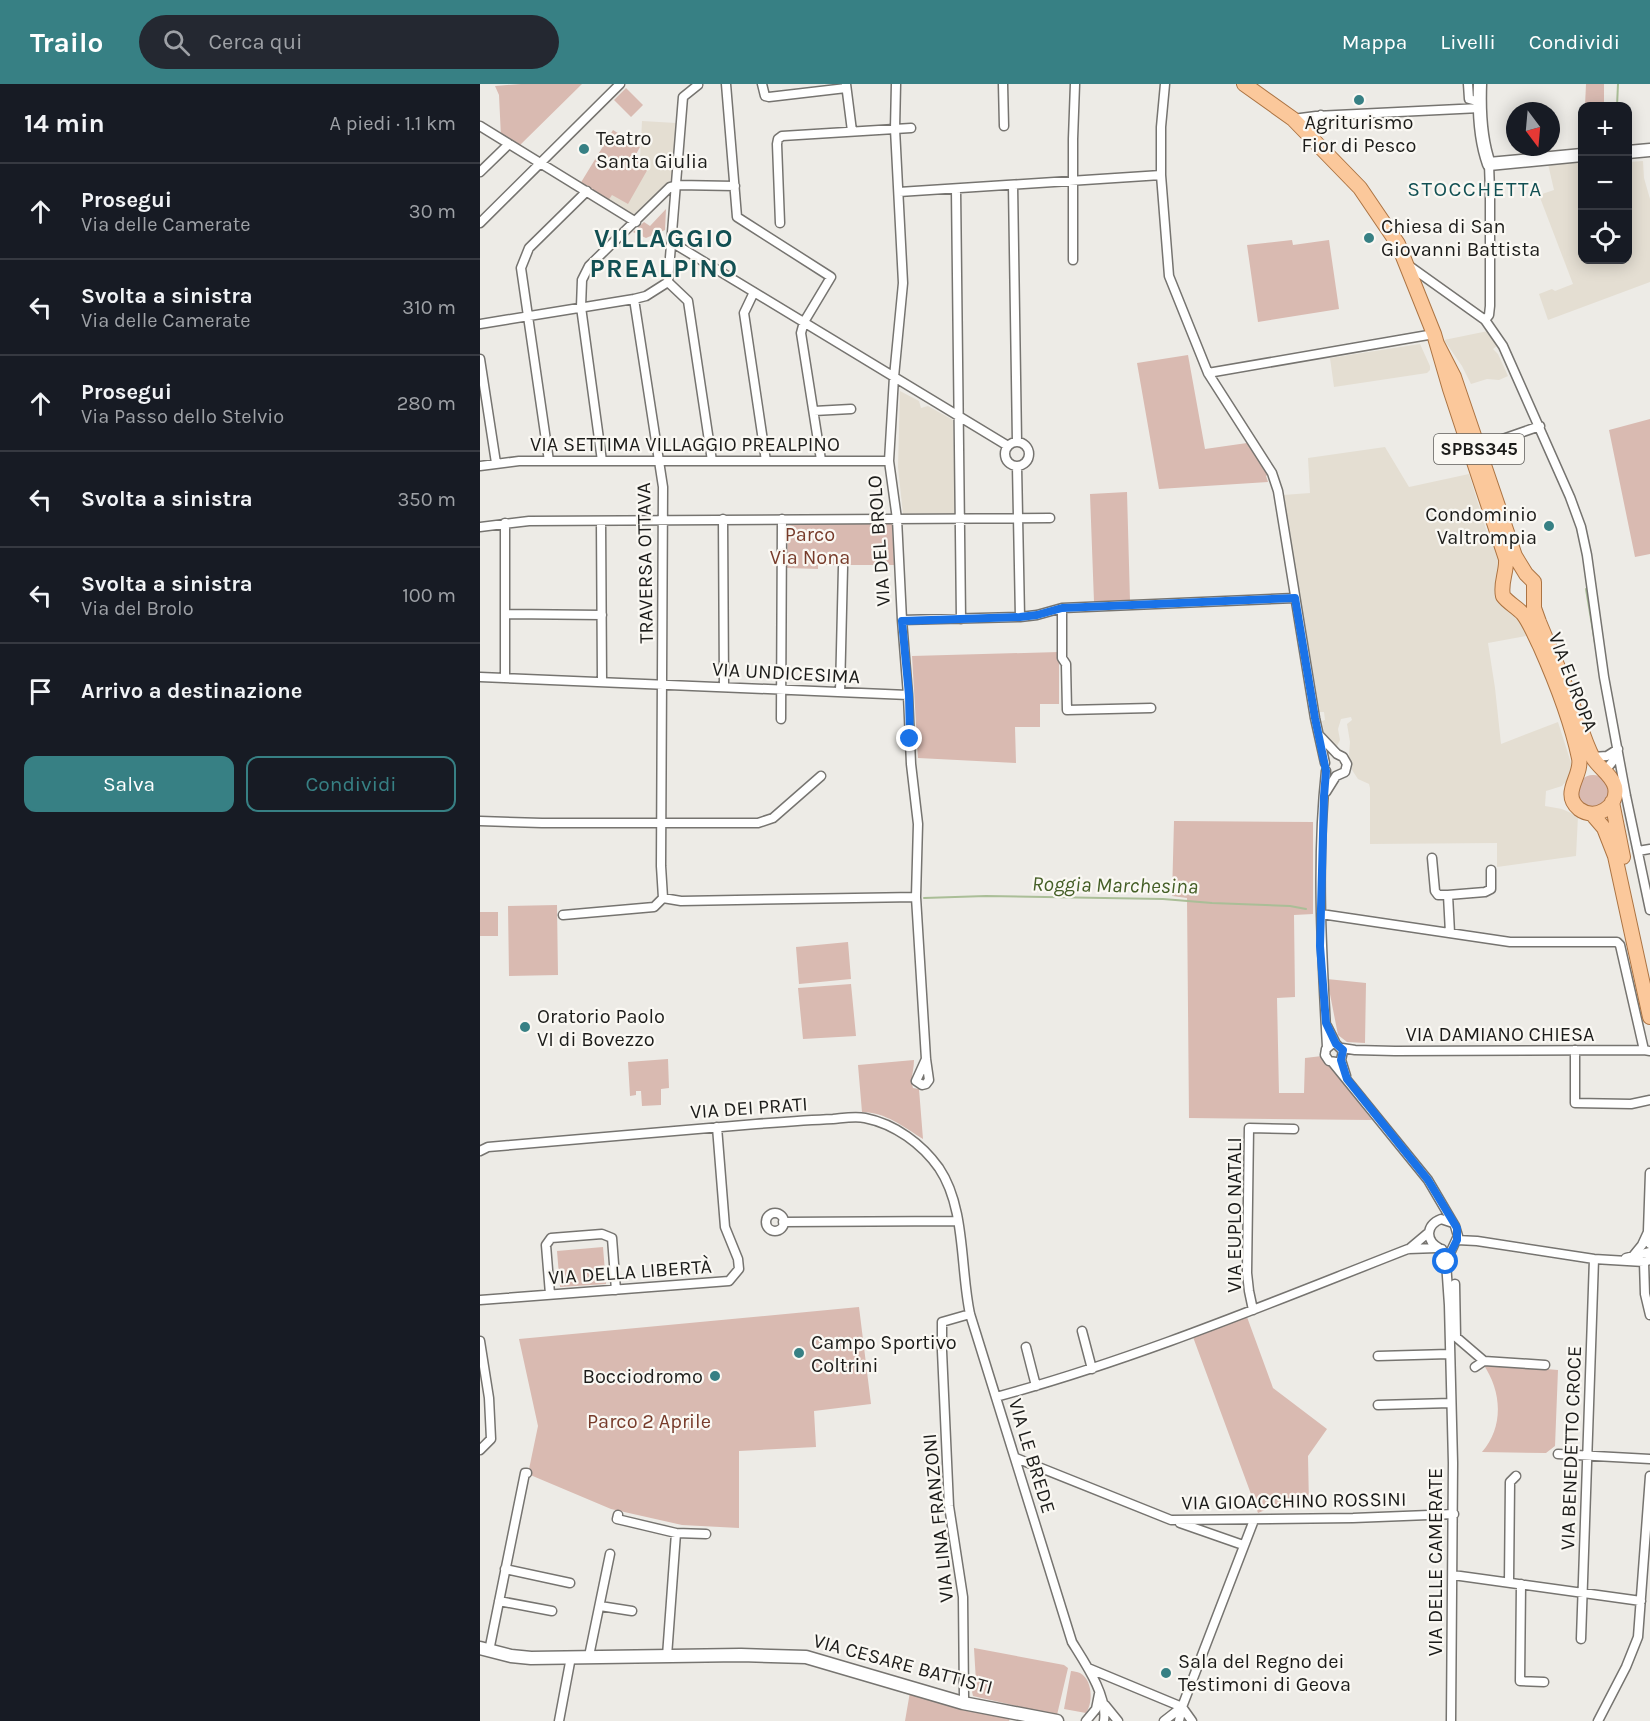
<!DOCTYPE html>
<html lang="it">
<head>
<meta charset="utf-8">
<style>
  body { margin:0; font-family:Karla,sans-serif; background:#242831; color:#f1f3f6 }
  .controls { position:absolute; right:18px; top:18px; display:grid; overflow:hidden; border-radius:12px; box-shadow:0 3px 15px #0003 }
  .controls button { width:54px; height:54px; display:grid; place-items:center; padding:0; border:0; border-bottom:2px solid #363941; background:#171b24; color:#f1f3f6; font:30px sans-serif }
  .compass { position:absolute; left:1026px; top:18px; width:54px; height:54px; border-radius:50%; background:#171b24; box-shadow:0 3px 15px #0003; rotate:164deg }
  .stop { position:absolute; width:18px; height:18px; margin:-14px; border:4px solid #1a73e8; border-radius:50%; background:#fff }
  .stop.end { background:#1a73e8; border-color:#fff; box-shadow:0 2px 6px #0008 }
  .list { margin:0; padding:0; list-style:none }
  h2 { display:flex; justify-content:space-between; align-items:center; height:78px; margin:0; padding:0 24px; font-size:26px }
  h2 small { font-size:20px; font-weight:400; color:#9ea1a6 }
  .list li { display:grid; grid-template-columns:39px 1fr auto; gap:18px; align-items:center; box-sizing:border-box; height:96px; padding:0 24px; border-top:2px solid #363941 }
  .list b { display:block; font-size:22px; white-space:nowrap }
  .list p { margin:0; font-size:20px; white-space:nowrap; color:#9ea1a6 }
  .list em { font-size:20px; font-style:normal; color:#9ea1a6 }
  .actions { display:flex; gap:12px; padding:18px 24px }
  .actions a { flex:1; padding:14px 0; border:2px solid #378084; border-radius:12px; text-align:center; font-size:21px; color:#378084 }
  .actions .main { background:#378084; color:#fff }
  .icon { flex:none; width:33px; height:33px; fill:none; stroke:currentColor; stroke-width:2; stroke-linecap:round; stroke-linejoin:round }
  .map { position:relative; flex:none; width:1170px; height:1637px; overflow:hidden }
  header { display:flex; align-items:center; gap:36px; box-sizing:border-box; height:84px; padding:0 30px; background:#378084; color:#fff }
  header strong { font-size:28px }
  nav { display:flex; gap:33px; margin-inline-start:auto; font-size:21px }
  .search { width:420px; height:54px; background:#242831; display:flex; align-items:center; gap:15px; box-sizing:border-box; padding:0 21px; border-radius:33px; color:#9ea1a6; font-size:22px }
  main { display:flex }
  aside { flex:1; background:#171b24 }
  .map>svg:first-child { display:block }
</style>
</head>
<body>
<header>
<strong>Trailo</strong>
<div class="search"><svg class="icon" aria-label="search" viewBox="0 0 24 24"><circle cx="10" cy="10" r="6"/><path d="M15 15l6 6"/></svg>Cerca qui</div>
<nav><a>Mappa</a><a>Livelli</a><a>Condividi</a></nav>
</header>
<main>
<aside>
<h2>14 min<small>A piedi · 1.1 km</small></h2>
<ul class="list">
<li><svg class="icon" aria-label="ahead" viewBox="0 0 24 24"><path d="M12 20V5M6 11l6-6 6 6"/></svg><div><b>Prosegui</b><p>Via delle Camerate</p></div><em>30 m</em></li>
<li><svg class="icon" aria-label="left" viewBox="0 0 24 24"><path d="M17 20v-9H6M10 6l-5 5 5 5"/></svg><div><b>Svolta a sinistra</b><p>Via delle Camerate</p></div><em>310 m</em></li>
<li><svg class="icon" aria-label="ahead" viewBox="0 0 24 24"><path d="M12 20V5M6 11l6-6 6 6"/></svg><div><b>Prosegui</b><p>Via Passo dello Stelvio</p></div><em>280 m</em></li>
<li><svg class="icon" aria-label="left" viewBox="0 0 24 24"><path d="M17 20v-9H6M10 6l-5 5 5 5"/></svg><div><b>Svolta a sinistra</b></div><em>350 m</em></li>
<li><svg class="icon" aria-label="left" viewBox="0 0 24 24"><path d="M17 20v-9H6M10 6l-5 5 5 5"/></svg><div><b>Svolta a sinistra</b><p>Via del Brolo</p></div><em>100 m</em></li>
<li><svg class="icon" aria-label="arrive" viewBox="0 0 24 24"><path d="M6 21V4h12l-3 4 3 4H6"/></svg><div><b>Arrivo a destinazione</b></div></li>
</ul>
<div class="actions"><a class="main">Salva</a><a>Condividi</a></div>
</aside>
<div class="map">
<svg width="1170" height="1637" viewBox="0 0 1170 1637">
  <rect width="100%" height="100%" fill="#edebe6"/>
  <path fill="#e4ded2" d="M162,37L196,39L193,94L153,133L128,117L156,70L160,75Z
    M1102,77V176H1148V78L1163,77L1164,94L1170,115V198L1068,236L1059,210L1072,205L1075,207L1093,200L1059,111L1074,106L1068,80Z
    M1008,247L1018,261L1013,265L1018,270L1028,292L1019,296L1007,295L991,300L982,282L964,256Z
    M940,260L950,282V286L947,289L854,303L850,274Z
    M420,307L439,317L441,324L448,322L473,336L475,430H423L418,383Z
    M905,363L929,403L989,390L1009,455L1017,462L1023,488L1020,501L1040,531L1046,552L1008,559L1015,604L1021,660L1078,638L1093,685L1090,693L1082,702L1066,707L1065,722L1082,725L1098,732L1096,772L1017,783V759L890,760V704L889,700L878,695L872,686L869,671L870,658L867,640L872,636L871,633L861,635L858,645L860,656L857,662L850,659L845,652L842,637L845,636L844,628H840L803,411L830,409L828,374Z"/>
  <path fill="#d9bab1" d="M41,0H102L38,63L21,53L19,11L15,2Z
    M1106,0H1124V22H1105Z
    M146,4L163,21L151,33L134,16Z
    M133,46L160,63L154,74L169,83L148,120L132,111L128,117L100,100Z
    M186,125L185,146L166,154L153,148L164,138L170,142Z
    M812,156L813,161L849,156L859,225L778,238L767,161Z
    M708,271L725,365L767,359L788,391L786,392L788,398L679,405L657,279Z
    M1170,335V470L1155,473L1129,346Z
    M647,408L650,517L614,518L610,410Z
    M308,440H412L414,481H338V485L307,484Z
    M579,568V620H560V643H535L536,679L438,674L432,572Z
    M1097 707a16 16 0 1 1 32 0a16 16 0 1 1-32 0Z
    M694,737L833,738V830L814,831L815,913L797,914L799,1009H824L825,974L842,972L892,1036L709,1034L707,814L692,812Z
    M77,821L78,891L29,892L28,822Z
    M0,828H18V852H0Z
    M368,858L371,895L319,900L316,863Z
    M847,895L886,899L885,959L867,958L858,951Z
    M371,900L376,952L323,955L318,904Z
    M188,975L189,1004L181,1005V1021L162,1022L161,1007H156V1011L150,1012L148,978Z
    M434,976C434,987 430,994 433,1004L439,1005L443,1055C424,1043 405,1028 382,1028L378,981Z
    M123,1163L126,1200L80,1203L77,1167Z
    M379,1223L391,1320L334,1327L336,1363L259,1367V1444L202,1441L131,1425L48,1390L58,1342L39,1255Z
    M767,1233L793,1304L847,1345L828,1372L829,1421L794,1422L778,1429L713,1253Z
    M1003,1280L1078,1286L1075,1362L1066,1369L1002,1368C1024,1343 1022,1307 1003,1280Z
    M494,1564L584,1581L588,1584L577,1631L493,1612L490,1599L496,1598Z
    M591,1587C594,1587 597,1588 600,1589C613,1596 613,1619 606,1629L584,1625Z
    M430,1608L530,1634L529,1637H425Z"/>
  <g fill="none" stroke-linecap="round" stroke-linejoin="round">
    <path stroke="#aabe97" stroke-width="2" d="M1137,22L1138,0
      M1106,505L1115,559
      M444,814L506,812L683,815L732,819L810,822L826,825"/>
    <g stroke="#767470" stroke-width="11">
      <path id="street" d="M246,0L257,133L351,193L324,238L321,249L341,376
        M282,0L285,12L289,13L366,4
        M366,0L372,47
        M416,0L415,45L423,199L414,293L409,377L417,435L422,536L428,611L431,680L438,740L436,813L446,975L449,996L446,1000L442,1001L436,997L446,975
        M523,0L524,42
        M685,0L681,43V91L689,192L728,289L792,389L798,407L835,634L845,679
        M988,0L989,15L1000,18
        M813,35L836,32L1000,24
        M0,42L156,138
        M834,55C832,44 835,40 841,31
        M0,88L29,60
        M533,101L537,358
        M476,105L481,535
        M419,108L681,91
        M0,139L140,0
        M300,139L297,60L298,55L302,52L431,44
        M193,159L528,362
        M593,176V55L595,0
        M928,181L1005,236L1023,262L1090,413L1101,443L1107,471L1124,593L1146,712L1170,826
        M188,198L208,217L232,377
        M274,208L264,229L286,377
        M154,215L183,403L181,782L183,814L201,817L436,813
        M1005,236L1009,231L1010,222V108L1009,80
        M0,240L154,215L166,212L188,198L203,13L218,1
        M0,275L16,379
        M728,289L954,250
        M334,327L371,325
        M525 370a12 12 0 1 1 24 0a12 12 0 1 1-24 0Z
        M997,359L1020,356L1060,342
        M69,377L41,184L49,164L107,107
        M122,377L101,223L102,196L109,182L190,103L197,101L255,102
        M0,382L39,377H409
        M537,382L540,533
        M243,435L244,603
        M121,437L122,597
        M0,443L49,437L570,434
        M582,524V574L586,580L587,626L671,624
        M25,530L122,531
        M422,536L540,533L557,531L582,524L815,514
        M0,593L428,611
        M25,594V439
        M360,608L363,483
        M301,635L302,435
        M840,652L857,670L863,673L867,680L865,688L856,692L846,708
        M1113,673L1127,672L1138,665
        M846,687C836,778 842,871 847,963
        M1124,688L1133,677L1138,665
        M0,737L62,739H278L293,734L341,692
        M1158,767L1170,765
        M952,774L955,807L958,811H968L970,849
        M968,811L1005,808L1011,805V786
        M841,830L1030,858H1137L1140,861L1164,966L1170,967
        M83,831L174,823L183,814
        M847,942L856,960L863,967L861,976L866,992
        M852,960L846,965L845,971L849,977L856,978
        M862,964L875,966L915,967L1164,966
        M1095,966V1019L1151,1020L1170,1016
        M853,979L948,1096L975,1142L978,1152L966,1178
        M0,1067L8,1063C98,1055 187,1047 276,1040C302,1038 328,1036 353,1035C364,1034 375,1032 385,1034C415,1040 442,1060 459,1084C486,1124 480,1184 490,1230L592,1558C605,1579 628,1612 624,1637
        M1170,1089L1168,1147L1170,1160
        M286 1138a9 9 0 1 1 18 0a9 9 0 1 1-18 0Z
        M303,1138L478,1137
        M977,1156L997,1157L1114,1175L1164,1178L1170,1176
        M959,1164C945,1156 946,1141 961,1135L973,1139
        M929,1165L948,1149
        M962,1165L966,1178L969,1221L973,1379L971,1637
        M1153,1172L1162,1161L1168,1148
        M1146,1174L1170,1168
        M1164,1178L1165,1210L1170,1231
        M975,1200L976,1253L1004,1277L1065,1281
        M70,1210L66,1161L71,1154L122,1150L132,1154L136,1206
        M0,1216L249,1197L259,1185L258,1175L245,1143L237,1043
        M773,1226L769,1207L767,1189L769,1044L814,1045
        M602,1247L612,1285
        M0,1257L9,1314L11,1355L0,1366
        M546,1263L556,1302
        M898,1272L969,1270
        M995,1283L1004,1277
        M516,1313C657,1275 792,1218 928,1165L957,1164
        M898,1321L971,1319
        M1078,1370L1170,1375
        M536,1374L691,1436L873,1434L974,1430
        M138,1431L137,1435L196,1449L226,1450
        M700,1439L763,1461
        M25,1485L90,1499
        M973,1491L1161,1517
        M1029,1498L1030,1398L1036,1392
        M1041,1500L1040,1597L1064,1598
        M19,1517L72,1527
        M120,1522L152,1527
        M1101,1555L1114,1175
        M9,1567L45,1389H47
        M109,1572L130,1470
        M187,1572L196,1449
        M608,1584L702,1623
        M483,1619L484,1613L483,1513L469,1422L462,1267V1238L490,1230
        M625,1621L638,1637
        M702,1623L712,1637
        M79,1637L91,1573
        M606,1637L616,1625L619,1610
        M684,1637L702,1623
        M699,1637L702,1623L774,1436
        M1118,1637L1146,1583L1158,1553L1170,1392"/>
    </g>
    <g stroke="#767470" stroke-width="15">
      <path id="secondary" d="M1000,0C999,26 1000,55 1009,80L1102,71
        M1148,68L1170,66
        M0,1564L31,1572L51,1574L261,1571L326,1573L483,1619L577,1637"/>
    </g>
    <g stroke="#ac7443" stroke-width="16">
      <path id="primary" d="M764,0L813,35L880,104L918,160L954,250L970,305L1026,475C1027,488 1020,499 1023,512C1028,519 1037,523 1043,530C1050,539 1055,552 1060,562C1076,598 1091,636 1099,674C1103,692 1080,709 1099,725C1115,737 1139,723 1135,703C1132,691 1119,684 1113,674C1104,657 1099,637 1092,619C1082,591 1070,565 1059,538L1054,524V498L1046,490L1035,472L974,293L957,260
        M1132,718L1143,773
        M1112,730L1124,744L1135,772L1170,933"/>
    </g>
    <use href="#street" stroke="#fff" stroke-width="8"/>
    <use href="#secondary" stroke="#fff" stroke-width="12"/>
    <use href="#primary" stroke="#fbc89b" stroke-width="14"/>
  </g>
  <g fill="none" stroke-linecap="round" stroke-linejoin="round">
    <path stroke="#1a73e8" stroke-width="8" d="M430,655L429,611L422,537L540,533L557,531L582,524L815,514L835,634L846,687L844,712L840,862L846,939L856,960L863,966L861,976L867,995L948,1096L977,1144V1156L966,1178"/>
  </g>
  <g fill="#378084" stroke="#faf8f3" stroke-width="2">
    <circle cx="879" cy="16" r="6"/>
    <circle cx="104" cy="65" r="6"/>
    <circle cx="889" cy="154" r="6"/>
    <circle cx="1069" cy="442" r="6"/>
    <circle cx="45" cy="943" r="6"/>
    <circle cx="319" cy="1269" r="6"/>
    <circle cx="235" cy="1292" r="6"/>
    <circle cx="686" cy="1589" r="6"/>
  </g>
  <g text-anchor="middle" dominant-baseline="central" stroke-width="4.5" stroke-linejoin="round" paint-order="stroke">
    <rect fill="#faf8f3" stroke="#5f5e5b" stroke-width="1.5" x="954" y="350" width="90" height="30" rx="4.5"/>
    <g font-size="18" font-weight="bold" fill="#1c1c1a">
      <text x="999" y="365">SPBS345</text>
    </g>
    <g font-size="20" fill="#1c1c1a" stroke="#faf8f3" text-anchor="start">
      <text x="879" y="38" text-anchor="middle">Agriturismo<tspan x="879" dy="23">Fior di Pesco</tspan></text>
      <text x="116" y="54">Teatro<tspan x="116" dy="23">Santa Giulia</tspan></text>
      <text x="901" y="142">Chiesa di San<tspan x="901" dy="23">Giovanni Battista</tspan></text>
      <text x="1057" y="430" text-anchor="end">Condominio<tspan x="1057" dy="23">Valtrompia</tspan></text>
      <text x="57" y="932">Oratorio Paolo<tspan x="57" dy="23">VI di Bovezzo</tspan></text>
      <text x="331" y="1258">Campo Sportivo<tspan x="331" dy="23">Coltrini</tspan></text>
      <text x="223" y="1292" text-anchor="end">Bocciodromo</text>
      <text x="698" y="1577">Sala del Regno dei<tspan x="698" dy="23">Testimoni di Geova</tspan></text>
    </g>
    <g font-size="20" fill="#1c1c1a" stroke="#faf8f3">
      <text x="205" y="360">VIA SETTIMA VILLAGGIO PREALPINO</text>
      <text transform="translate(399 457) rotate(-94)">VIA DEL BROLO</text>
      <text transform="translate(165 479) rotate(-91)">TRAVERSA OTTAVA</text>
      <text transform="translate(306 589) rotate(3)">VIA UNDICESIMA</text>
      <text transform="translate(1093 598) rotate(69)">VIA EUROPA</text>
      <text x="1020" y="950">VIA DAMIANO CHIESA</text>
      <text transform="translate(269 1024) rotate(-4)">VIA DEI PRATI</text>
      <text transform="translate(754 1131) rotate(-90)">VIA EUPLO NATALI</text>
      <text transform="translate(150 1188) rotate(-4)">VIA DELLA LIBERTÀ</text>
      <text transform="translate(1091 1364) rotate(-88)">VIA BENEDETTO CROCE</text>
      <text transform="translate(552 1372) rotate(73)">VIA LE BREDE</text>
      <text transform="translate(814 1417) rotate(-1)">VIA GIOACCHINO ROSSINI</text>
      <text transform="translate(458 1434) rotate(-96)">VIA LINA FRANZONI</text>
      <text transform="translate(955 1478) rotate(-90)">VIA DELLE CAMERATE</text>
      <text transform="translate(423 1580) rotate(15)">VIA CESARE BATTISTI</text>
    </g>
    <g font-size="20" fill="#773b2a" stroke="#faf8f3">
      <text x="330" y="450">Parco<tspan x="330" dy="23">Via Nona</tspan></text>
      <text x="169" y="1337">Parco 2 Aprile</text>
    </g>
    <g font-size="21" letter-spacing="1.5" fill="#125053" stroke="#faf8f3">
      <text x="995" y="105">STOCCHETTA</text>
    </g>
    <g font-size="21" font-style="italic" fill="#455f27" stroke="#faf8f3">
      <text transform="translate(635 801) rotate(1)">Roggia Marchesina</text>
    </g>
    <g font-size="26" font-weight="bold" letter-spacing="1.5" fill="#125053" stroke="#faf8f3">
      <text x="184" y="154">VILLAGGIO<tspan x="184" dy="30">PREALPINO</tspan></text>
    </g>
  </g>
</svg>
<div class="controls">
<button>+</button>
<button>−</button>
<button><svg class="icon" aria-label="locate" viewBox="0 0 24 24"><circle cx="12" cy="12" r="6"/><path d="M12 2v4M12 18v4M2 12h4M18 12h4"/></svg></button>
</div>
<svg class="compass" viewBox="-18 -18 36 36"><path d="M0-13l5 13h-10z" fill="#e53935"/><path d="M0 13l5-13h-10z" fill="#9ea1a6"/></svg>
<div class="stop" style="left:966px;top:1178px"></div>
<div class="stop end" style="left:430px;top:655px"></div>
</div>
</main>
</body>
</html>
